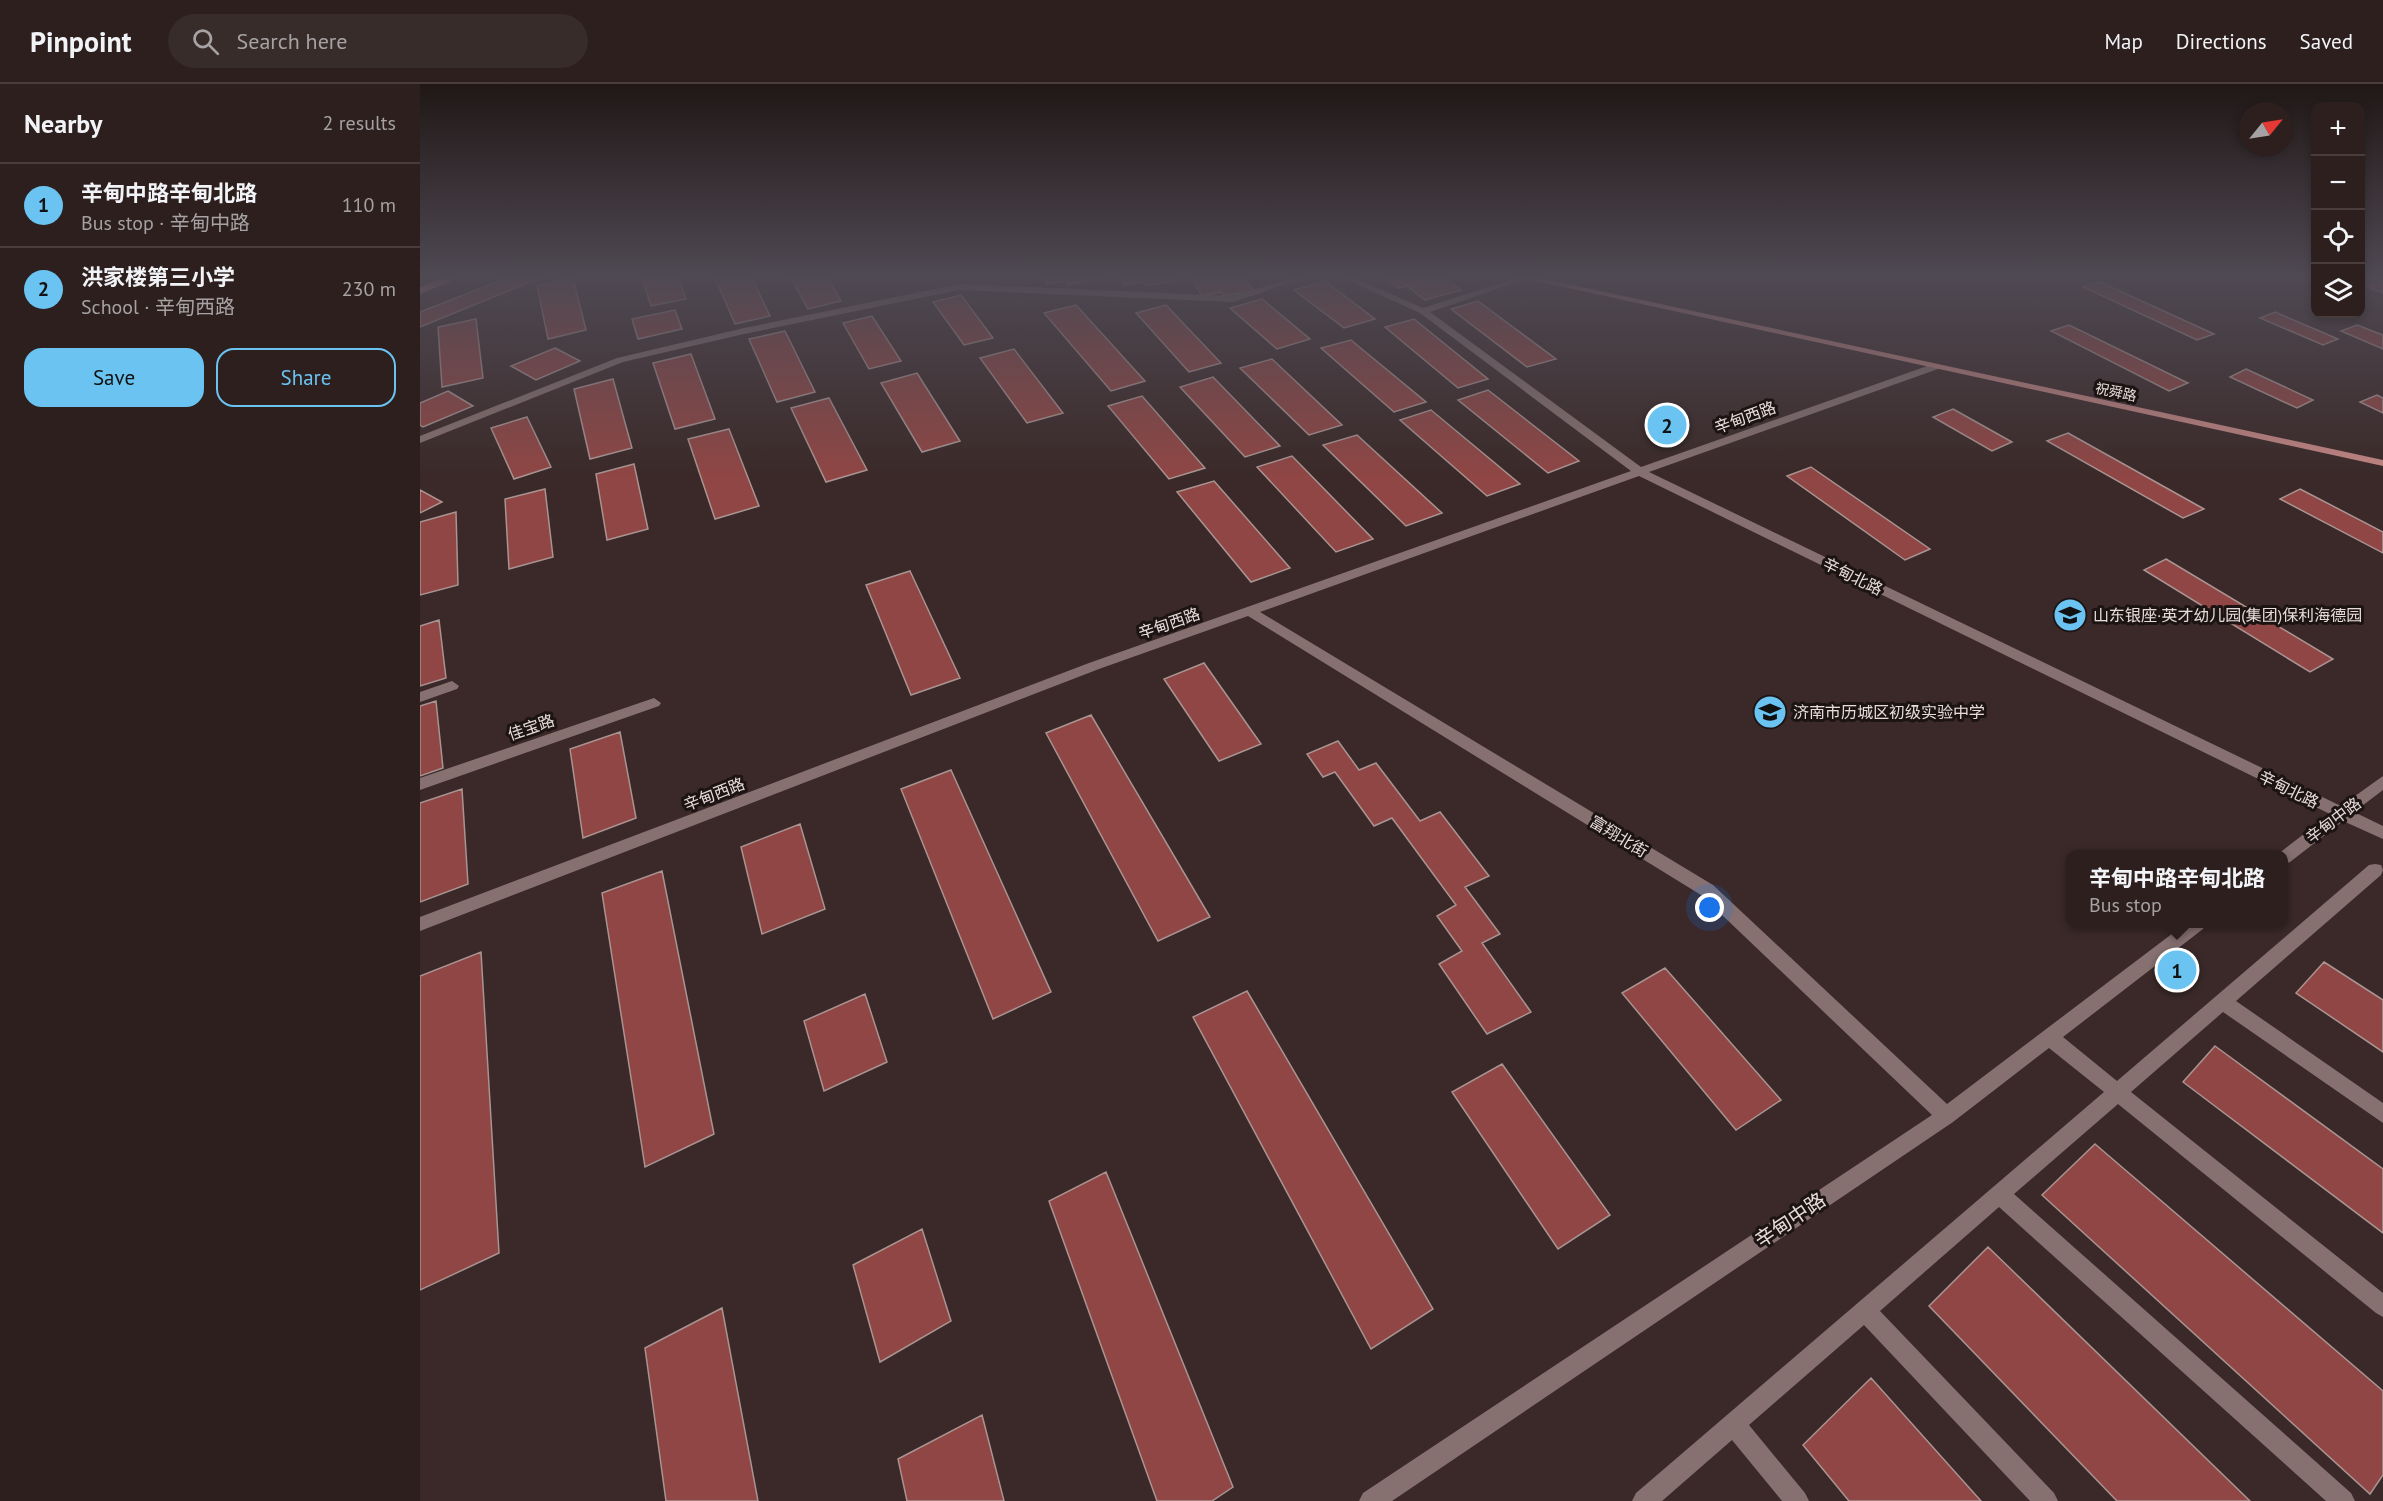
<!DOCTYPE html>
<html lang="en">
<head>
<meta charset="utf-8">
<style>
  body { margin:0; font-family:"PT Sans","Noto Sans SC",sans-serif; background:#382c2b; color:#f1f3f6 }
  .controls { position:absolute; right:18px; top:18px; display:grid; overflow:hidden; border-radius:12px; box-shadow:0 3px 9px #0003 }
  .controls button { width:54px; height:54px; display:grid; place-items:center; padding:0; border:0; border-bottom:2px solid #483d3c; background:#2c1f1e; color:#f1f3f6; font:30px sans-serif }
  .compass { position:absolute; left:1819px; top:18px; width:54px; height:54px; border-radius:50%; background:#2c1f1e; box-shadow:0 3px 9px #0003; rotate:60deg }
  .you { position:absolute; left:1290px; top:824px; width:21px; height:21px; margin:-15px; border:4px solid #fff; border-radius:50%; background:#1a73e8; box-shadow:0 0 0 9px #1a73e833 }
  .badge { display:grid; place-items:center; width:39px; height:39px; border-radius:50%; background:#6ac3f1; color:#111; font-size:20px; font-weight:700 }
  .pin { position:absolute; translate:-50% -50%; border:3px solid #fff; box-shadow:0 2px 6px #0006 }
  .popup { position:absolute; left:1646px; top:766px; width:222px; height:78px; box-sizing:border-box; display:grid; place-content:center; border-radius:12px; background:#2c1f1e; filter:drop-shadow(0 2px 4px #0005); font-size:20px; white-space:nowrap; color:#a6a2a4 }
  .popup b { font-size:22px; color:#f1f3f6 }
  .popup::after { content:''; position:absolute; left:50%; top:100%; margin-left:-12px; border:12px solid transparent; border-top-color:#2c1f1e }
  .list { margin:0; padding:0; list-style:none }
  h2 { display:flex; justify-content:space-between; align-items:center; height:78px; margin:0; padding:0 24px; font-size:26px }
  h2 small { font-size:20px; font-weight:400; color:#a6a2a4 }
  .list li { display:grid; grid-template-columns:39px 1fr auto; gap:18px; align-items:center; box-sizing:border-box; height:84px; padding:0 24px; border-top:2px solid #483d3c }
  .list b { display:block; font-size:22px; white-space:nowrap }
  .list p { margin:0; font-size:20px; white-space:nowrap; color:#a6a2a4 }
  .list em { font-size:20px; font-style:normal; color:#a6a2a4 }
  .actions { display:flex; gap:12px; padding:18px 24px }
  .actions a { flex:1; padding:14px 0; border:2px solid #6ac3f1; border-radius:18px; text-align:center; font-size:21px; color:#6ac3f1 }
  .actions .main { background:#6ac3f1; color:#111 }
  .icon { flex:none; width:33px; height:33px; fill:none; stroke:currentColor; stroke-width:2; stroke-linecap:round; stroke-linejoin:round }
  .map { position:relative; flex:none; width:1963px; height:1417px; overflow:hidden }
  header { display:flex; align-items:center; gap:36px; box-sizing:border-box; height:84px; padding:0 30px; background:#2c1f1e; border-bottom:2px solid #483d3c }
  header strong { font-size:28px }
  nav { display:flex; gap:33px; margin-inline-start:auto; font-size:21px }
  .search { width:420px; height:54px; background:#382c2b; display:flex; align-items:center; gap:15px; box-sizing:border-box; padding:0 21px; border-radius:33px; color:#a6a2a4; font-size:22px }
  main { display:flex }
  aside { flex:1; background:#2c1f1e }
  .map>svg:first-child { display:block }
</style>
</head>
<body>
<header>
<strong>Pinpoint</strong>
<div class="search"><svg class="icon" aria-label="search" viewBox="0 0 24 24"><circle cx="10" cy="10" r="6"/><path d="M15 15l6 6"/></svg>Search here</div>
<nav><a>Map</a><a>Directions</a><a>Saved</a></nav>
</header>
<main>
<aside>
<h2>Nearby<small>2 results</small></h2>
<ul class="list">
<li><span class="badge">1</span><div><b>辛甸中路辛甸北路</b><p>Bus stop · 辛甸中路</p></div><em>110 m</em></li>
<li><span class="badge">2</span><div><b>洪家楼第三小学</b><p>School · 辛甸西路</p></div><em>230 m</em></li>
</ul>
<div class="actions"><a class="main">Save</a><a>Share</a></div>
</aside>
<div class="map">
<svg width="1963" height="1417" viewBox="0 0 1963 1417">
  <rect width="100%" height="100%" fill="#3a2928"/>
  <path fill="#8f4644" stroke="#a99492" stroke-width="1.5" d="M87,194H120L0,243V228Z
    M153,194L166,246L128,255L117,201Z
    M222,194H258L266,215L231,222Z
    M295,194H332L350,232L315,240Z
    M371,194H408L421,217L388,225Z
    M625,194H678L679,195L648,201L646,197L627,200Z
    M700,194H754L755,197L725,202L722,198L704,201Z
    M786,194H825L834,207L803,212L801,208L782,212L773,196Z
    M964,194H1024L1041,206L1005,216L987,202L978,204Z
    M1940,194H1954L1963,198V209L1940,200Z
    M905,197L955,235L924,244L874,206Z
    M1680,198L1794,250L1777,256L1663,203Z
    M541,211L573,254L544,261L513,218Z
    M842,215L890,255L857,265L810,224Z
    M1058,217L1136,275L1107,283L1031,225Z
    M656,221L725,297L691,307L624,229Z
    M746,221L801,279L769,288L716,229Z
    M255,226L262,245L218,255L212,235Z
    M1855,228L1918,255L1903,261L1840,234Z
    M452,232L481,277L449,285L423,239Z
    M56,235L63,294L22,303L18,243Z
    M994,235L1068,295L1038,304L965,243Z
    M1649,241L1768,299L1749,307L1631,247Z
    M1937,241L1963,251V265L1921,247Z
    M365,247L395,308L357,318L329,255Z
    M931,256L1006,318L974,328L901,264Z
    M135,264L160,277L116,296L91,282Z
    M594,265L643,329L607,339L560,274Z
    M271,270L295,335L255,345L233,279Z
    M852,275L922,341L889,351L820,284Z
    M1826,285L1893,316L1877,324L1810,293Z
    M497,289L540,357L502,368L461,299Z
    M793,293L860,362L825,373L760,303Z
    M193,295L212,364L170,375L154,305Z
    M1068,306L1159,377L1128,389L1038,316Z
    M28,307L53,322L3,343L0,341V319Z
    M1957,311L1963,314V329L1940,318Z
    M722,312L785,384L749,395L688,322Z
    M409,314L447,386L406,398L371,324Z
    M1533,325L1592,358L1572,367L1513,333Z
    M1011,326L1100,400L1067,412L980,336Z
    M107,333L131,383L94,395L71,344Z
    M309,345L339,422L295,435L268,355Z
    M1648,349L1784,425L1763,434L1627,357Z
    M937,351L1022,429L986,442L903,361Z
    M872,372L953,455L916,468L837,383Z
    M214,380L228,445L187,456L176,390Z
    M1391,383L1510,465L1485,476L1367,392Z
    M794,397L870,484L831,498L757,408Z
    M125,405L133,473L89,485L85,415Z
    M1880,405L1963,448V469L1860,415Z
    M0,406L22,418L0,429Z
    M36,428L38,501L0,511V438Z
    M1746,475L1913,575L1890,588L1724,486Z
    M490,487L540,594L491,611L446,501Z
    M19,536L26,594L0,602V542Z
    M784,579L841,660L799,677L744,595Z
    M16,617L23,684L0,692V622Z
    M671,631L790,833L738,857L626,649Z
    M200,648L216,734L163,754L150,665Z
    M918,657L939,686L956,679L1000,737L1020,728L1069,792L1045,803L1080,850L1062,859L1111,928L1067,950L1019,880L1042,867L1017,832L1036,821L972,734L954,742L915,688L903,693L887,670Z
    M531,686L631,908L573,935L481,705Z
    M42,705L48,800L0,818V719Z
    M380,740L405,825L342,850L321,763Z
    M242,787L294,1050L225,1083L182,809Z
    M61,868L79,1169L0,1206V892Z
    M1904,878L1963,916V968L1876,909Z
    M1245,884L1361,1016L1316,1046L1202,909Z
    M827,907L1013,1225L951,1265L773,933Z
    M445,910L467,978L404,1007L384,937Z
    M1795,962L1963,1085V1149L1763,998Z
    M1082,980L1190,1131L1138,1165L1032,1008Z
    M1675,1060L1963,1307V1391L1950,1410L1622,1111Z
    M686,1088L813,1403L792,1417H737L629,1117Z
    M502,1145L531,1237L460,1278L433,1181Z
    M1568,1163L1830,1417H1697L1509,1222Z
    M302,1224L338,1417H246L225,1264Z
    M1451,1294L1561,1417H1429L1383,1361Z
    M562,1331L584,1417H487L478,1375Z"/>
  <g fill="none" stroke-linecap="round" stroke-linejoin="round">
    <path fill="#867170" fill-rule="evenodd" d="M872,194H886L813,218L539,206L324,250L203,278L0,359V352L197,274L324,244L539,200L813,212Z
      M923,194H935L1003,224L1096,194H1109L1010,228L1221,383L1510,281H1518V285L1229,388L1921,722L1963,692V706L1934,728L1963,742V755L1923,737L1870,778L1864,780V770H1858L1910,730L1219,392L840,528L1293,801L1527,1020L1765,840H1785L1783,845L1643,953L1697,997L1949,781L1955,780L1961,781L1963,786L1961,791L1816,917L1963,1019V1039L1803,928L1711,1008L1963,1209V1233L1956,1229L1698,1020L1594,1110L1931,1409L1935,1417H1906L1579,1123L1460,1227L1634,1409L1638,1417H1610L1444,1241L1329,1341L1385,1409L1389,1417H1362L1312,1356L1242,1417H1212L1216,1409L1684,1008L1629,964L1533,1038L972,1417H939L943,1409L1512,1031L1281,811L828,532L679,585L0,847V833L669,579L1211,387L1000,229Z
      M32,597L39,602L37,605L0,618V608Z
      M234,614L241,619L239,622L0,706V694Z"/>
    <path fill="#c18582" fill-rule="evenodd" d="M1103,194H1120L1963,376V382Z"/>
    <path fill="#e8938e" fill-rule="evenodd" d="M24,194H39L0,210V203Z"/>
  </g>
  <linearGradient id="sky" x2="0" y2="1"><stop stop-color="#201716"/><stop offset="0.49" stop-color="#4f4953"/><stop offset="1" stop-color="#4f4953" stop-opacity="0"/></linearGradient>
  <rect width="1963" height="393" fill="url(#sky)"/>
  <defs>
    <g id="school-disc" transform="scale(1.725)"><circle r="9.5" fill="#6ac3f1" stroke="#1c1413"/><path d="M0-5L7-2L0 1L-7-2ZM-4 1L0 2.5L4 1V4Q0 6-4 4Z" fill="#111"/></g>
  </defs>
  <g fill-rule="evenodd">
    <use href="#school-disc" x="1650" y="531"/>
    <use href="#school-disc" x="1350" y="628"/>
  </g>
  <g text-anchor="middle" dominant-baseline="central" stroke-width="6" stroke-linejoin="round" paint-order="stroke">
    <g font-size="14" fill="#e8dcdb" stroke="#1c1413">
      <text transform="translate(1696 308) rotate(12)">祝舜路</text>
    </g>
    <g font-size="16" fill="#e8dcdb" stroke="#1c1413">
      <text transform="translate(1325 333) rotate(-20)">辛甸西路</text>
      <text transform="translate(1433 492) rotate(26)">辛甸北路</text>
      <text transform="translate(749 539) rotate(-19)">辛甸西路</text>
      <text transform="translate(111 643) rotate(-19)">佳宝路</text>
      <text transform="translate(1869 705) rotate(26)">辛甸北路</text>
      <text transform="translate(294 710) rotate(-21)">辛甸西路</text>
      <text transform="translate(1913 736) rotate(-37)">辛甸中路</text>
      <text transform="translate(1199 752) rotate(31)">富翔北街</text>
    </g>
    <g font-size="16" fill="#e8dcdb" stroke="#1c1413" text-anchor="start">
      <text x="1673" y="531">山东银座·英才幼儿园(集团)保利海德园</text>
      <text x="1373" y="628">济南市历城区初级实验中学</text>
    </g>
    <g font-size="20" fill="#e8dcdb" stroke="#1c1413">
      <text transform="translate(1370 1136) rotate(-34)">辛甸中路</text>
    </g>
  </g>
</svg>
<div class="controls">
<button>+</button>
<button>−</button>
<button><svg class="icon" aria-label="locate" viewBox="0 0 24 24"><circle cx="12" cy="12" r="6"/><path d="M12 2v4M12 18v4M2 12h4M18 12h4"/></svg></button>
<button><svg class="icon" aria-label="layers" viewBox="0 0 24 24"><path d="M12 4l9 5-9 5-9-5zM3 14l9 5 9-5"/></svg></button>
</div>
<svg class="compass" viewBox="-18 -18 36 36"><path d="M0-13l5 13h-10z" fill="#e53935"/><path d="M0 13l5-13h-10z" fill="#a6a2a4"/></svg>
<div class="you"></div>
<div class="pin badge" style="left:1757px;top:886px">1</div>
<div class="popup"><b>辛甸中路辛甸北路</b>Bus stop</div>
<div class="pin badge" style="left:1247px;top:341px">2</div>
</div>
</main>
</body>
</html>
